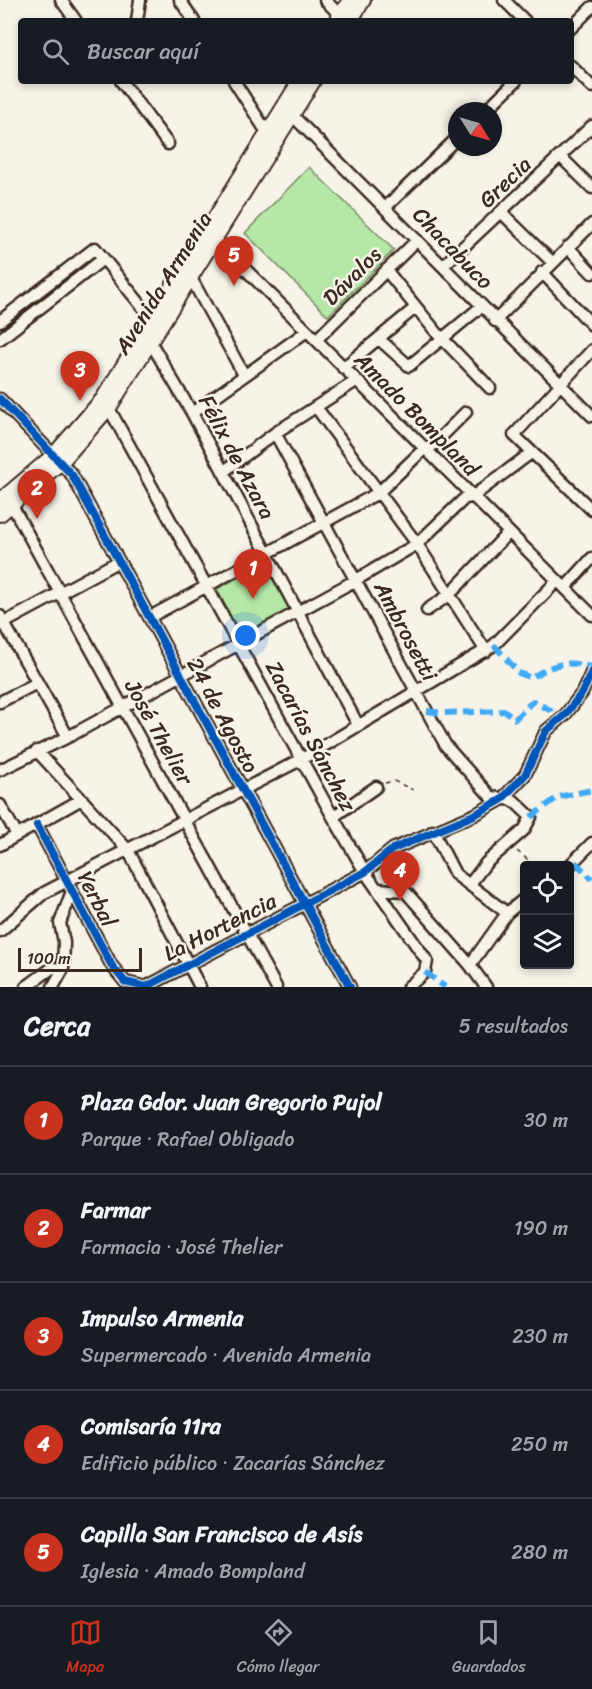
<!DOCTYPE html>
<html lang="es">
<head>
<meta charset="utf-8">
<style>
  body { margin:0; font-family:Sriracha,sans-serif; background:#242831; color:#f1f3f6 }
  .controls { position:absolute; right:18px; bottom:18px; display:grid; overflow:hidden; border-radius:6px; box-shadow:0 3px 9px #0003 }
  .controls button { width:54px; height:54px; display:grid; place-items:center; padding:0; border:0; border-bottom:2px solid #363941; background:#171b24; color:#f1f3f6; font:30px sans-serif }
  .compass { position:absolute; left:448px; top:102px; width:54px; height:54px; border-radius:50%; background:#171b24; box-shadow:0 3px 9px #0003; rotate:127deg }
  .scale { position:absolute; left:18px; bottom:15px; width:124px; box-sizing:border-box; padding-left:6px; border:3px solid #3b2a1e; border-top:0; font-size:16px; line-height:21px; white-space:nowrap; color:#3b2a1e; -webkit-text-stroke:4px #f7f3e8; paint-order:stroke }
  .you { position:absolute; left:246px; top:636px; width:21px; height:21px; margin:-15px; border:4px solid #fff; border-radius:50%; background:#1a73e8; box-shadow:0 0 0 9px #1a73e833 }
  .badge { display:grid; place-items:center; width:39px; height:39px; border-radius:50%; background:#c8321e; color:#fff; font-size:20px; font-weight:700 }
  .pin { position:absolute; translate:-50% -50px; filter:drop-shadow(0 2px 3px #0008) }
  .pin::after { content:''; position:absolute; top:32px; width:21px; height:18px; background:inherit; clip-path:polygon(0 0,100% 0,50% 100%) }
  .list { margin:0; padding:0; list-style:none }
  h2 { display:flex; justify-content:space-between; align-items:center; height:78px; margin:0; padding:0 24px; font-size:26px }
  h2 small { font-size:20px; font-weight:400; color:#9ea1a6 }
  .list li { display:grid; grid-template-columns:39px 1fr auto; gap:18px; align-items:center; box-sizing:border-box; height:108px; padding:0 24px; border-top:2px solid #363941 }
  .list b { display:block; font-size:22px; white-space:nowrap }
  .list p { margin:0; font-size:20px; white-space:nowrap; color:#9ea1a6 }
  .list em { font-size:20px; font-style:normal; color:#9ea1a6 }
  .icon { flex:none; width:33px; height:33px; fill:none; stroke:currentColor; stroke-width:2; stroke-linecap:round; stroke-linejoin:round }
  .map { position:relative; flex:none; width:592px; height:987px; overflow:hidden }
  .search { position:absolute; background:#171b24; box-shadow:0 3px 9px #0003; left:18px; right:18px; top:18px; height:66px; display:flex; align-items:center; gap:15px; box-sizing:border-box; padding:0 21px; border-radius:6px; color:#9ea1a6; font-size:22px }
  .sheet { height:618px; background:#171b24 }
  nav { display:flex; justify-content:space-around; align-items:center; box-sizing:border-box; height:84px; border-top:2px solid #363941; background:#171b24; font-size:16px; color:#9ea1a6 }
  nav a { display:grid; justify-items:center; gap:3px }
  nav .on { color:#c8321e }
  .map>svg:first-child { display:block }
</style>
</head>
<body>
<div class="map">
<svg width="592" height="987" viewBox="0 0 592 987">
  <rect width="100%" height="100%" fill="#f7f3e8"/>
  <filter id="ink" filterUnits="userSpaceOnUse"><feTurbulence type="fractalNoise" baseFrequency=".0167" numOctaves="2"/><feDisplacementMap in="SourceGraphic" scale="12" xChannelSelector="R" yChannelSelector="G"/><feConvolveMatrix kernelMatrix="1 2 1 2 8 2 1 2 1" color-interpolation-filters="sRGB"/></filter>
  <g filter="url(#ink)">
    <path fill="#b5e7a7" stroke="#788862" stroke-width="1.5" d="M309,167L394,250L328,316L245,233Z
      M265,563L290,610L241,636L217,589Z"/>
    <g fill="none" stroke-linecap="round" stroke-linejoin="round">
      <g stroke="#3b2a1e" stroke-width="15">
        <path id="minor" d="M61,0L76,21
          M180,0L194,21
          M325,0L346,21
          M504,0L525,21
          M137,21L140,0
          M571,28L592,7
          M571,66L592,87
          M121,81L168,144
          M234,81L268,134L273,136
          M287,110L592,416
          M485,111L516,81
          M560,156L592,188
          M386,207L457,138
          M502,213L553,263
          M210,234L592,615
          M568,247L592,273
          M443,266L592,126
          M386,270L437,333L490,388
          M542,272L592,325
          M185,275L191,278L244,375
          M0,321L95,248L153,320L151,343L192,413L358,725
          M495,321L592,224
          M0,339L103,259
          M379,339L409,366L482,306
          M316,340L417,240
          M592,350L514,435L592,510
          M343,368L415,308
          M0,399L72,475L350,987
          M105,401L333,817L365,872L427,961L425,972L408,987
          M316,407L417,544L486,651
          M192,413L307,331
          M275,433L446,746L491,797L513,800L531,817L524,830L486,863L470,884
          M427,451L466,412
          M223,472L275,433L356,381
          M8,498L276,987
          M565,588L592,558
          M427,610L449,595L508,533
          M0,616L68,737
          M150,617L378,493L424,449
          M0,625L119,561
          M0,702L37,683
          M37,751L128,850L200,987
          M0,770L68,737L356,580L417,544L465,498L472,497L531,453
          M0,805L17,835
          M333,817L376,787
          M37,825L112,966L125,982L146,987L365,872L393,849L474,815L501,800L525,775L546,731L565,715L582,693L592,671
          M433,831L455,874L507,913
          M0,845L82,799
          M569,866L592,843
          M379,889L405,891L470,965L486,987
          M0,931L44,893L302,759L494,645L557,581
          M470,965L507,913L524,899
          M26,987L52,968L63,969
          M53,987L63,969L64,942L60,923L72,891"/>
      </g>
      <g stroke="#3b2a1e" stroke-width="18">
        <path id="major" d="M337,21L350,0
          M350,21L363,0
          M0,501L54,455L103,399L300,81
          M0,514L61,462L110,406L313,81"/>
      </g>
      <path stroke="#3b2a1e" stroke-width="1.5" stroke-dasharray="4.5 4.5" stroke-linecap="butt" d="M385,783L394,781L413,790
        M517,851L536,866"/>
      <use href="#minor" stroke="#f7f3e8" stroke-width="10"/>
      <use href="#major" stroke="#f7f3e8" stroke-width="14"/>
      <path stroke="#3fa9f5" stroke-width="6" stroke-dasharray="12 6" stroke-linecap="butt" d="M494,645L519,673L531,678C553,664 567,659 592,668
        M427,711L444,713L505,711L515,719L533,701L550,710L557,722
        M531,817L558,797L592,790
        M575,862L592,879
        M425,972L445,987"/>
      <g stroke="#f7f3e8" stroke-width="11">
        <path id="cycleway" d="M0,399L72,475L350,987
          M37,825L112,966L125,982L146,987L365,872L393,849L474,815L501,800L525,775L546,731L565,715L582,693L592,671"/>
      </g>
      <use href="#cycleway" stroke="#0057b8" stroke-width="8"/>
    </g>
  </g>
  <g text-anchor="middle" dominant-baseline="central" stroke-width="5" stroke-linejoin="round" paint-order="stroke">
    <g font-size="22" fill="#3b2a1e" stroke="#f7f3e8">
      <text transform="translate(505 182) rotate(-44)">Grecia</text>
      <text transform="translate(453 248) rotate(46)">Chacabuco</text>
      <text transform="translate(352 276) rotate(-45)">Dávalos</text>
      <text transform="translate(163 283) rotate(-58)">Avenida Armenia</text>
      <text transform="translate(417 414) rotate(45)">Amado Bompland</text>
      <text transform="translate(237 457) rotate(62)">Félix de Azara</text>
      <text transform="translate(406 631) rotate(62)">Ambrosetti</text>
      <text transform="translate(223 715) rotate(62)">24 de Agosto</text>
      <text transform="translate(159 732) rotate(61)">José Thelier</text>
      <text transform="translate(311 736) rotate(62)">Zacarías Sánchez</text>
      <text transform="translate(97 899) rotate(63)">Yerbal</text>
      <text transform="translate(220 927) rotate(-27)">La Hortencia</text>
    </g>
  </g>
</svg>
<div class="controls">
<button><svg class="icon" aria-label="locate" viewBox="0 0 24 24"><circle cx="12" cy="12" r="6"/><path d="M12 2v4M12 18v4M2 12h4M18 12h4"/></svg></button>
<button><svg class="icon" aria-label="layers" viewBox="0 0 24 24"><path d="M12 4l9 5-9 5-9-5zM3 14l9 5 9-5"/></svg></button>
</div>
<svg class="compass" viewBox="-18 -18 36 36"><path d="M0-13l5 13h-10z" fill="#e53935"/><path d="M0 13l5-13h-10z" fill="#9ea1a6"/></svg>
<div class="scale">100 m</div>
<div class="you"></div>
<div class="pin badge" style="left:253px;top:599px">1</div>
<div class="pin badge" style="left:37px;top:519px">2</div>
<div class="pin badge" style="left:80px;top:401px">3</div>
<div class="pin badge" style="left:400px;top:901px">4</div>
<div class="pin badge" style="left:234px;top:286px">5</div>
<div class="search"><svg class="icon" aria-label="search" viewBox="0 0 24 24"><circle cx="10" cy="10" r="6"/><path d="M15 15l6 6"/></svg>Buscar aquí</div>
</div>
<section class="sheet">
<h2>Cerca<small>5 resultados</small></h2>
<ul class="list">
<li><span class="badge">1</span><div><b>Plaza Gdor. Juan Gregorio Pujol</b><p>Parque · Rafael Obligado</p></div><em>30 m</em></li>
<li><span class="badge">2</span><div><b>Farmar</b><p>Farmacia · José Thelier</p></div><em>190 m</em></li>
<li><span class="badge">3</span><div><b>Impulso Armenia</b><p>Supermercado · Avenida Armenia</p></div><em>230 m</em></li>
<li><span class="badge">4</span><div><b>Comisaría 11ra</b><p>Edificio público · Zacarías Sánchez</p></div><em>250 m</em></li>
<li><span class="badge">5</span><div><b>Capilla San Francisco de Asís</b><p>Iglesia · Amado Bompland</p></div><em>280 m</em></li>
</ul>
</section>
<nav>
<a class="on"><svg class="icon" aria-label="map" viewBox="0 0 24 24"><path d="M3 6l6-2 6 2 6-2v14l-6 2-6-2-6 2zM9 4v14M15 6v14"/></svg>Mapa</a>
<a><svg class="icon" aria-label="directions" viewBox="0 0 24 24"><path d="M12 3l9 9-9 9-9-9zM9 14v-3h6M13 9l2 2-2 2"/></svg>Cómo llegar</a>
<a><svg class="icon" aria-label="saved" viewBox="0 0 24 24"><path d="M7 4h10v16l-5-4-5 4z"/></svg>Guardados</a>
</nav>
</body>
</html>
